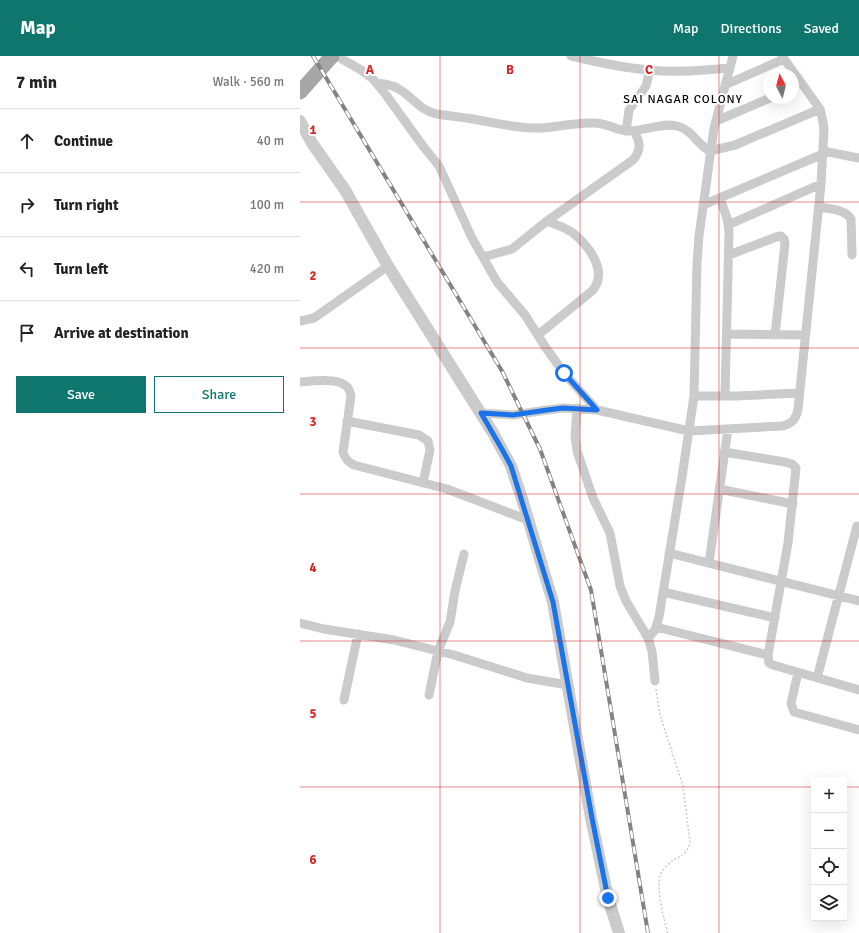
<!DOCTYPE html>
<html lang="en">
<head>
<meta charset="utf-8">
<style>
  body { margin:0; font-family:Signika,sans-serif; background:#f6f6f6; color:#222 }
  .controls { position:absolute; right:12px; bottom:12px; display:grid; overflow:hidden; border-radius:0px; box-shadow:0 4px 16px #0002 }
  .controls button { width:36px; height:36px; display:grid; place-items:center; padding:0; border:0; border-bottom:1px solid #e0e0e0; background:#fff; color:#222; font:20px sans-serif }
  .compass { position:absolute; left:463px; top:12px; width:36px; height:36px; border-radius:50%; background:#fff; box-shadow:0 4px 16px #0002; rotate:353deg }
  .stop { position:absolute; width:12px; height:12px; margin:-9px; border:3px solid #1a73e8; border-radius:50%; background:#fff }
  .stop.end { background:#1a73e8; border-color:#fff; box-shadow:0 1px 4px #0008 }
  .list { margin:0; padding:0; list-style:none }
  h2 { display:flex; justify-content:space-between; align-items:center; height:52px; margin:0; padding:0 16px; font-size:17px }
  h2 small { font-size:13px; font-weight:400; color:#767676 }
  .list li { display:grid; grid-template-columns:26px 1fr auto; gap:12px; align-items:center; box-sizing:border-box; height:64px; padding:0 16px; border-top:1px solid #e0e0e0 }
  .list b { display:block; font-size:15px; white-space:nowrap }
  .list em { font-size:13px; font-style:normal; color:#767676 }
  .actions { display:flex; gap:8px; padding:12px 16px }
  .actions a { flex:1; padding:9px 0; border:1px solid #0f766e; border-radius:0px; text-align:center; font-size:14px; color:#0f766e }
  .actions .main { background:#0f766e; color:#fff }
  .icon { flex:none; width:22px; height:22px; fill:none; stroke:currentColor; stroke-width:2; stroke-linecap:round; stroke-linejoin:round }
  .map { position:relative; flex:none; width:559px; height:877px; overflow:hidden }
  header { display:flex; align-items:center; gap:24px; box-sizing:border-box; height:56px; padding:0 20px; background:#0f766e; color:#fff }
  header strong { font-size:19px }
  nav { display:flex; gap:22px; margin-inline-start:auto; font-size:14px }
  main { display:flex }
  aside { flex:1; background:#fff }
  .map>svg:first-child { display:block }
</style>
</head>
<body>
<header>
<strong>Map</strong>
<nav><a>Map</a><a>Directions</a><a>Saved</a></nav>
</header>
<main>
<aside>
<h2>7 min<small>Walk · 560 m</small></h2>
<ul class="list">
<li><svg class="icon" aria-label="ahead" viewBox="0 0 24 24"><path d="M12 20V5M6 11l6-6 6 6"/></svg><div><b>Continue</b></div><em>40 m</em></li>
<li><svg class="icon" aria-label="right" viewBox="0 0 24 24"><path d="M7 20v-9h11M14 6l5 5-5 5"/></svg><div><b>Turn right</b></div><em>100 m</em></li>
<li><svg class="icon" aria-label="left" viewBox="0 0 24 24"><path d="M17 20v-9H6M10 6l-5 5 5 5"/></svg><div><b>Turn left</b></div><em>420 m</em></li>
<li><svg class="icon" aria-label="arrive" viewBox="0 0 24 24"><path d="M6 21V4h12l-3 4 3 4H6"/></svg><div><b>Arrive at destination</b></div></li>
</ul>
<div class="actions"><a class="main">Save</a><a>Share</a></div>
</aside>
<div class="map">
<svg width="559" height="877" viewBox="0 0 559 877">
  <rect width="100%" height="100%" fill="#fff"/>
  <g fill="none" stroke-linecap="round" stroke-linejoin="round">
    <path stroke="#cbcbcb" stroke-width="1.5" stroke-dasharray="2 2" stroke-linecap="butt" d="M356,633L360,659L383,730L390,786C387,801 377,800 367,809C365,812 361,816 360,819C356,832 364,865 368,877"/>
    <path stroke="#cbcbcb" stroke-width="9" d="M37,0L61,14L72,22L86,39L123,90L139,110L172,182L197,226L225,259L246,292L264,317L297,354
      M271,0C297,6 323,12 350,14C376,17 403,14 430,12
      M76,27C83,28 90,28 97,32C111,39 120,55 137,58C149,60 161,61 173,63C196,67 219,73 242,72C259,71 276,66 294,67C305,67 315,73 326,75C342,76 362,66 377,70C393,74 397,89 410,95L435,89L520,53
      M425,29L484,3
      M416,65L470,42
      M326,75L329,54L346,30L350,14
      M523,95L559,102
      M420,142L427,162L429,176L425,340
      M403,149L523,98
      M519,151C530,153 545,153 551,163L552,199
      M428,169L521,128
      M429,199L476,181L481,180L484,183L485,188L475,279
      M183,201L212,193L247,165L333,104C342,93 340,86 334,75
      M0,265L14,262L88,210
      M427,278L505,279
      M238,279L292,235C309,216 289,190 273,177C265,171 256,169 247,165
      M0,326C11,325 36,322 45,329C49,331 50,336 51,340L43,396C45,403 48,406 54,409L147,433L228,464
      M394,340H436L499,337
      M277,352L275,380L277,395L293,442L310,477L320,530L326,545L348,582L352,595L355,625
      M181,357L213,359L247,354L263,352L297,354L389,375L482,370C492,368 496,363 498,353L521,128L524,74L523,66L520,53L482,0
      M47,365L119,379L128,385L130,394L123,427
      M424,396L485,406L492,408L496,412L488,487L468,599L469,607L473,609L559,634
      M419,433L493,448
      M369,497L559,545
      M409,507L428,373
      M363,536L475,562
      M0,567L24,573L94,584L154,599L227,622L268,629
      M356,571L468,599
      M348,582L355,574L359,561L382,421L394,340L397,207L399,180L414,72L433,0
      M498,617L491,647L494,656L559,674
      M517,622L557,470
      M129,639L138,595L150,566L155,535L164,498
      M44,644L58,578"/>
    <path stroke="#cbcbcb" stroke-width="12" d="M0,65L12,87L45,134L88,210L193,377L211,410L222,443L253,546L291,762L308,842L319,877"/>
    <path stroke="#a6a6a6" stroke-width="15" d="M0,36L32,0"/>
    <g stroke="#838383" stroke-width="4">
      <path id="rail" d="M13,0L202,315L240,393L291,534L348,877"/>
    </g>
    <use href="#rail" stroke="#fff" stroke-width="2.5" stroke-dasharray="8" stroke-linecap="butt"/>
  </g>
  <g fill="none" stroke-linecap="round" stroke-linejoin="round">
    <path stroke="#1a73e8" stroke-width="5" d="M264,317L297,354L263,352L247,354L213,359L181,357L203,395L211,410L253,546L292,762L308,842"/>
  </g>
  <path fill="none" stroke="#d62828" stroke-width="1" stroke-opacity="0.55" d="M140,0V877M280,0V877M419,0V877M0,146H559M0,292H559M0,438H559M0,585H559M0,731H514M544,731H559"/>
  <g text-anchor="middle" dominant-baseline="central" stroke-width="4" stroke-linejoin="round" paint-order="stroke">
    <g font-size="12" letter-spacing="1" fill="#000" stroke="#fff">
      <text x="383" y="43">SAI NAGAR COLONY</text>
    </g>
  </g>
  <g font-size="13" text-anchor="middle" font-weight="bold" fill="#d62828" stroke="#fff" stroke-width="4" stroke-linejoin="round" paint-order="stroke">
    <text x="70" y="18">A</text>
    <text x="210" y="18">B</text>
    <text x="349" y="18">C</text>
    <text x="13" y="78">1</text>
    <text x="13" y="224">2</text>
    <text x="13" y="370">3</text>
    <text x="13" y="516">4</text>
    <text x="13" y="662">5</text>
    <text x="13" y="808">6</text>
  </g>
</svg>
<div class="controls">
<button>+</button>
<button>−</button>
<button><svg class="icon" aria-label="locate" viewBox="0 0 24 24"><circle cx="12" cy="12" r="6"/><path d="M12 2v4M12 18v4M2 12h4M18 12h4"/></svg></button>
<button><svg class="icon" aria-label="layers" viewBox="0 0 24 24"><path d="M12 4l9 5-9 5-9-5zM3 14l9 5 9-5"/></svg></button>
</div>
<svg class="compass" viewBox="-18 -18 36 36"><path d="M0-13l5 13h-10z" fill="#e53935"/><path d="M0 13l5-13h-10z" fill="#767676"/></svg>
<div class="stop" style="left:264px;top:317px"></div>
<div class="stop end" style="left:308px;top:842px"></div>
</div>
</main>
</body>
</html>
